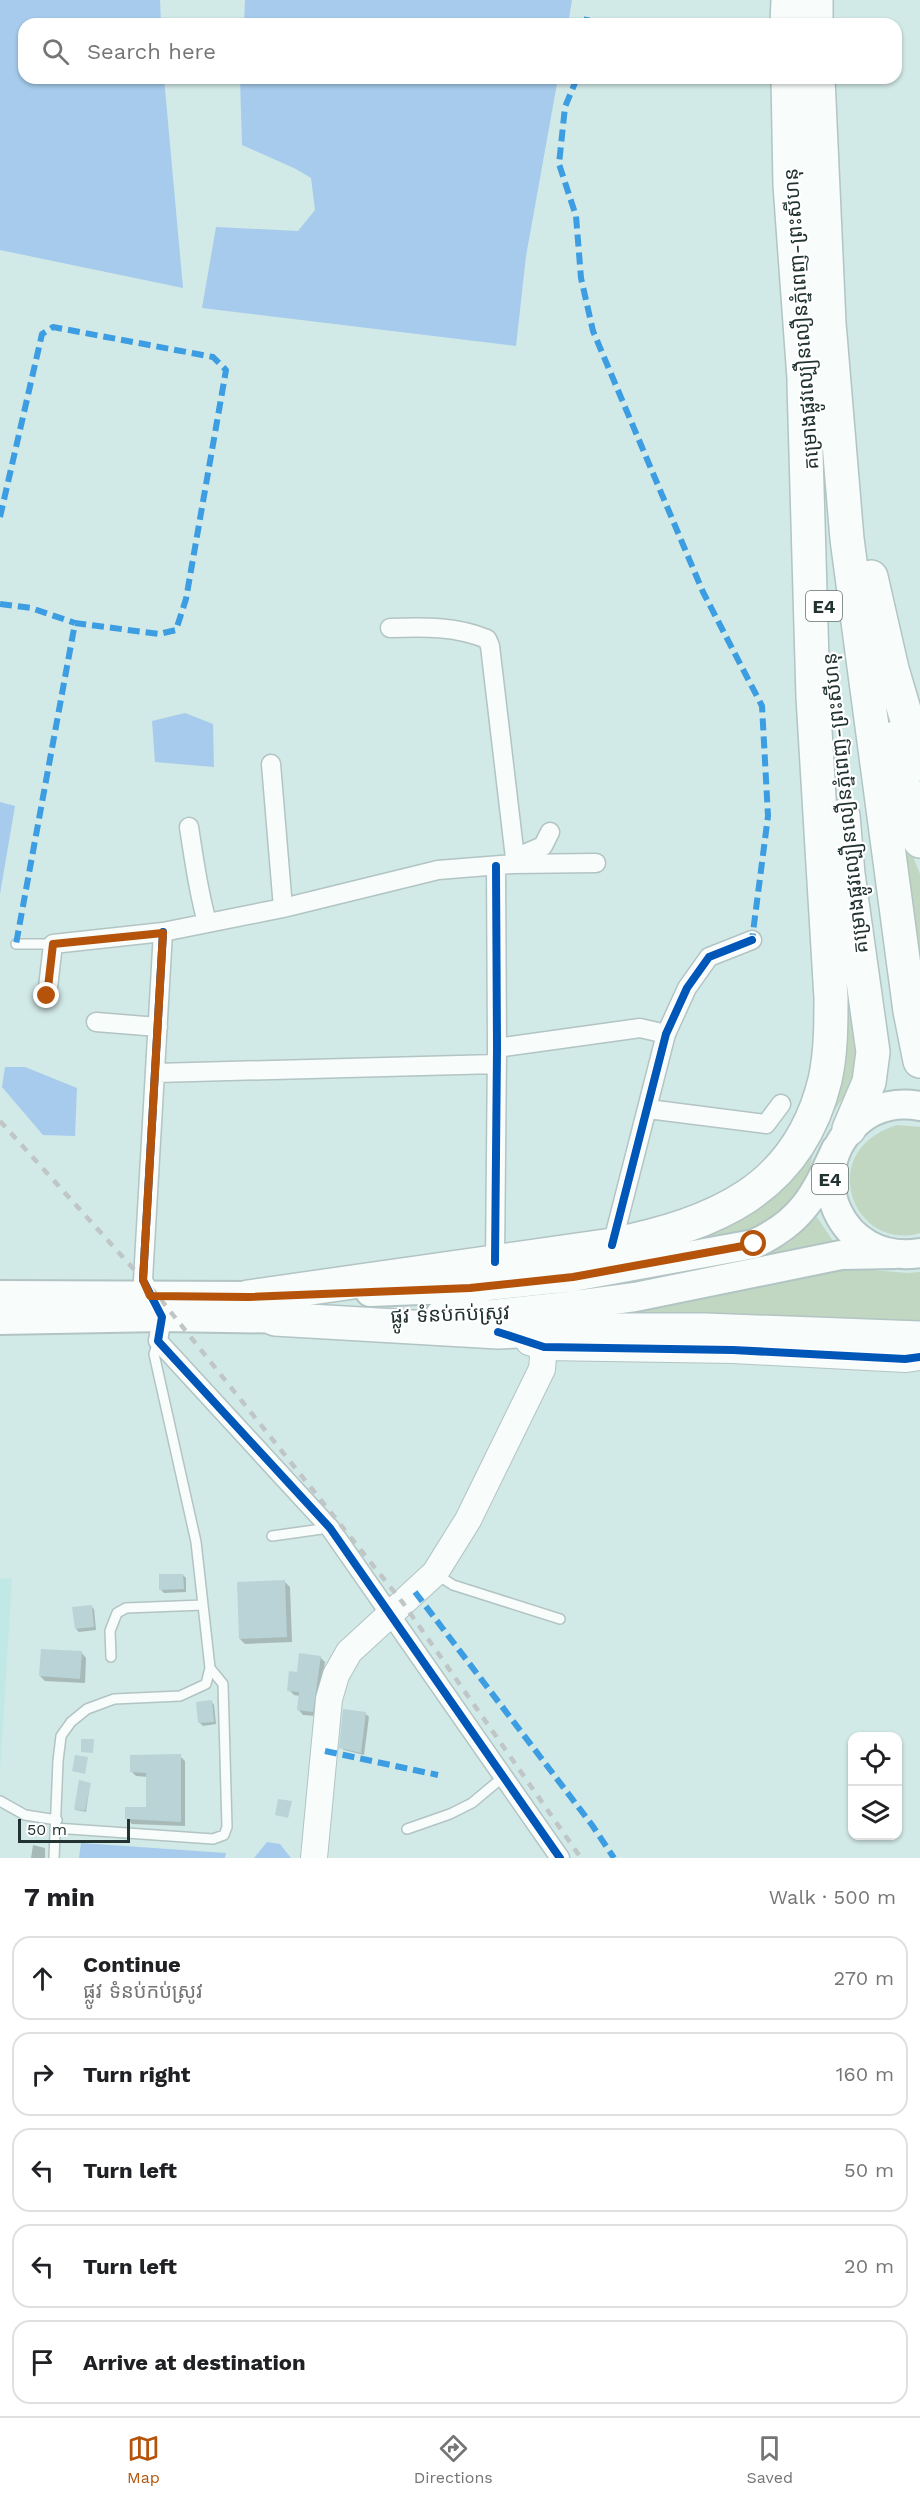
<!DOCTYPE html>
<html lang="en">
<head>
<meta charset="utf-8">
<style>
  body { margin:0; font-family:"Work Sans","Noto Sans Khmer",sans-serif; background:#f6f6f6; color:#202124 }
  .controls { position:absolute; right:18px; bottom:18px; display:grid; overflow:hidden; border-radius:12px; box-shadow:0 2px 4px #0004 }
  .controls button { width:54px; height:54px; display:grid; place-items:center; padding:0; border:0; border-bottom:2px solid #e0e0e0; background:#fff; color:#202124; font:30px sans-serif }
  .scale { position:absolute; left:18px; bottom:15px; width:112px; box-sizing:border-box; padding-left:6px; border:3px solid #223332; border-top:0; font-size:16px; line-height:21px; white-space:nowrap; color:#223332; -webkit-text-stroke:4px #fff; paint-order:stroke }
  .stop { position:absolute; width:18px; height:18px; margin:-14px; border:4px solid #b45309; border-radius:50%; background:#fff }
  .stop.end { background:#b45309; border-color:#fff; box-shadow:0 2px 6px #0008 }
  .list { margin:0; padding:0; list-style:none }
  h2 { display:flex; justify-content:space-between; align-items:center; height:78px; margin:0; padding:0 24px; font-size:26px }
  h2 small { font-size:20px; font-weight:400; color:#757577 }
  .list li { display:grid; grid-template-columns:39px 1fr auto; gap:18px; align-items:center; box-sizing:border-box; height:84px; margin:0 12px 12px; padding:0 12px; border:2px solid #e0e0e0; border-radius:18px }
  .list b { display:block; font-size:22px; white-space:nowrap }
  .list p { margin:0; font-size:20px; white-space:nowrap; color:#757577 }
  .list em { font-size:20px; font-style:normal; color:#757577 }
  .icon { flex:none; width:33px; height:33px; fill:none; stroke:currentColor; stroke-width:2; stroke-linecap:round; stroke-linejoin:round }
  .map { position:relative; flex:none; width:920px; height:1858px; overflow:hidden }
  .search { position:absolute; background:#fff; box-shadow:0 2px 4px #0004; left:18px; right:18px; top:18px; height:66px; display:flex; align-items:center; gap:15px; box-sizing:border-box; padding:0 21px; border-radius:18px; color:#757577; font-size:22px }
  .sheet { height:558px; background:#fff }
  nav { display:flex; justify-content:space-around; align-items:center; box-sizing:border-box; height:84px; border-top:2px solid #e0e0e0; background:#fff; font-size:16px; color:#757577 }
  nav a { display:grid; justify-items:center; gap:3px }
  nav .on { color:#b45309 }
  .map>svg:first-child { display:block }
</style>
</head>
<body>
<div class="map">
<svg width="920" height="1858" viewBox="0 0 920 1858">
  <rect width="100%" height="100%" fill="#d1e9e7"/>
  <path fill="#c0e8e5" d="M12,1578L0,1770V1579Z"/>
  <path fill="#c2d7c2" d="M912,854L920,874V1003L901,856Z
    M842,975H851L860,1038L855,1081L826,1122L815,1146L806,1181L800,1192L779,1215L750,1231L696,1244L694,1237L797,1167Z
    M897,1125L920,1127V1233C854,1253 813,1151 897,1125Z
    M817,1217L835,1244L702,1271V1267L772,1251L789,1243Z
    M859,1269L908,1273L920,1272V1324L613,1316V1307L831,1271Z"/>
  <path fill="#a6cbec" d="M0,0H160L161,24H24V78H164L183,288L0,250Z
    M245,0H572L568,24H244Z
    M240,78H558L526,256L516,346L202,308L216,227L298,231L315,210L311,178L296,169L242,145Z
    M185,713L213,724L214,767L155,762L152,721Z
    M0,802L15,806L0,894Z
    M5,1067H25L77,1088L75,1136L43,1135L2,1087Z
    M267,1842L280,1844L291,1858H254Z
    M81,1843L226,1853L225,1858H79Z"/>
  <path fill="#0003" d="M183,1575L186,1578V1592L164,1593L161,1590Z
    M285,1582L290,1587L292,1642L245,1644L240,1639Z
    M91,1606L94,1609L96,1630L79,1632L76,1629Z
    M81,1652L86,1658L85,1683L45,1681L40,1676Z
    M320,1657L325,1662L317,1716L303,1715L298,1709L300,1696L294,1695L289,1690L299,1674Z
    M211,1701L214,1705L216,1724L203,1726L200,1723Z
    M366,1714L369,1717L364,1755L344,1750L341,1747Z
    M180,1756L185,1761V1826L132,1824L127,1819L148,1809V1777L136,1776L131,1771Z
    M90,1784L86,1812L76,1810L75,1809Z
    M33,1845L45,1848V1858H31Z"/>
  <path fill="#b9d3d7" d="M159,1574H183L184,1589L159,1590Z
    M285,1580L287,1637L239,1639L237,1582Z
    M92,1605L94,1627L75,1629L72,1607Z
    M41,1649L82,1651L80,1679L39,1676Z
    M299,1653L321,1656L313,1712L297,1710L299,1692L287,1691L289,1671L297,1672Z
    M212,1700L214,1722L198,1723L196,1702Z
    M343,1709L366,1712L361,1753L339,1748Z
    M81,1739H94L93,1753L81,1752Z
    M181,1754V1822L125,1819V1807H146V1773L130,1772V1755Z
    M75,1755L88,1757L85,1774L72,1771Z
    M79,1780L91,1783L85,1811L74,1809Z
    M278,1799L292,1801L288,1818L275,1815Z"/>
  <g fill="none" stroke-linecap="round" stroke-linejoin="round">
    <g stroke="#b2c4c3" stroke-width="12">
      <path id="lane" d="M16,944H53
        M272,1536L329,1528
        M436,1574L453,1585L560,1619
        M111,1657L110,1631L117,1613L126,1608L203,1605
        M0,1801L25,1815L57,1820
        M55,1828L213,1839L224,1835L227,1827L223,1684L210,1668
        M407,1829L450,1814L472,1803L503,1777
        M54,1858L58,1761L61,1736L71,1722L87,1709L114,1699L180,1696L206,1684L210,1668L196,1542L154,1354L158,1341"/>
    </g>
    <g stroke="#b2c4c3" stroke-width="21">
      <path id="street" d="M390,628C424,627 455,626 487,639L490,646L515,858L512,864
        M271,764L283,908
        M189,827C194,859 198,891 207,922
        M515,858L543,846L550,832
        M163,932L143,1280L162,1317L158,1341L330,1528L560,1858
        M47,996L53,944L163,932L283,908L438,870L512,864L596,863
        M96,1022L158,1027
        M497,1048L640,1028L666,1034
        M156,1073L497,1064
        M648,1109L766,1124L781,1104
        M612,1245L666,1034L687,988L709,957L752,940
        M495,1262L497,1048L496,866"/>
    </g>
    <g stroke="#b2c4c3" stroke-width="28">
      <path id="secondary" d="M529,1342L544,1347L733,1350L905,1359L920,1357
        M314,1858L329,1699L336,1675L349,1652L435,1573L468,1520L542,1369L545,1330"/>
    </g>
    <g stroke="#b2c4c3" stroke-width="32">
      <path id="primary" d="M920,1106C899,1102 876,1106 860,1120C798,1171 841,1266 920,1253
        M370,1292L470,1288L573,1277L754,1244C802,1222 815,1195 836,1149
        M0,1295L270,1296
        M440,1315L493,1314L568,1306L635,1297L841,1255L895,1254
        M0,1320L162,1317L298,1319"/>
    </g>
    <g stroke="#b2c4c3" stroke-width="36">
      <path id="highway" d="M816,0V24
        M787,24L788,0
        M788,78L790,185L806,406
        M818,78L829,323L847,539L910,1011L920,1061
        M871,577L892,669L920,764
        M890,739L920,841
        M843,816L848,874L873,1052L869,1082L849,1129
        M248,1297L612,1245C713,1224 798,1192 825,1080C831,1053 831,1025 831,998L813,697L804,383
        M275,1319L498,1332L545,1330H705L920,1338"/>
    </g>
    <use href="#lane" stroke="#f8fcfb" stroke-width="9"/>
    <use href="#street" stroke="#f8fcfb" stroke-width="18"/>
    <use href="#secondary" stroke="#f8fcfb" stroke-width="26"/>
    <use href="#primary" stroke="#f8fcfb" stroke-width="28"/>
    <use href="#highway" stroke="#f8fcfb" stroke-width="33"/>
    <path stroke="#bfc6c5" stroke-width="4.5" stroke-dasharray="8 8" stroke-linecap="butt" d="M0,1121L158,1296L403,1603L581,1858"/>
    <path stroke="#3c9de2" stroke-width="6" stroke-dasharray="12 6" stroke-linecap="butt" d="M586,24L587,17
      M577,78L565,107L559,164L576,216L581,278L593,331L703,592L762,706L768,816L752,940
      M0,517L42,334L53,327L213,357L226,370L186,599L176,630L159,634L75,623L16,944
      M0,604L31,608L75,623
      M415,1592L592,1825L614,1858
      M325,1751L438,1775"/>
    <g stroke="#fff" stroke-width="11">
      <path id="cycleway" d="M163,932L143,1280L162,1317L158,1341L330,1528L560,1858
        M612,1245L666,1034L687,988L709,957L752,940
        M495,1262L497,1048L496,866
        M498,1332L544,1347L733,1350L905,1359L920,1357"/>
    </g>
    <use href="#cycleway" stroke="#0057b8" stroke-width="8"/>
  </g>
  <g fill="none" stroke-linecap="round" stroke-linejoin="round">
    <path stroke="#b45309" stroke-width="8" d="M47,996L53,944L163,933L143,1280L150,1296L248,1297L470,1288L573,1277L754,1244"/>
  </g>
  <g text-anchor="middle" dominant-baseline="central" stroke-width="4.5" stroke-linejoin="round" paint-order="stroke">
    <g fill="#fff" stroke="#647070" stroke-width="1.5">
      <rect x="806" y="591" width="36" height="30" rx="4.5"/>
      <rect x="812" y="1164" width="36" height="30" rx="4.5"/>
    </g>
    <g font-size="18" font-weight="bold" fill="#223332">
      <text x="824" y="606">E4</text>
      <text x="830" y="1179">E4</text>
    </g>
    <g font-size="20" fill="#223332" stroke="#fff">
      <text transform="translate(801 319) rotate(-94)">គម្រោងផ្លូវល្បឿនលឿនភ្នំពេញ-ព្រះសីហនុ</text>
      <text transform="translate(845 803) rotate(-96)">គម្រោងផ្លូវល្បឿនលឿនភ្នំពេញ-ព្រះសីហនុ</text>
      <text transform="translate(450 1314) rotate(-2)">ផ្លូវ ទំនប់កប់ស្រូវ</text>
    </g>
  </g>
</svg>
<div class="controls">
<button><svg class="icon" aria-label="locate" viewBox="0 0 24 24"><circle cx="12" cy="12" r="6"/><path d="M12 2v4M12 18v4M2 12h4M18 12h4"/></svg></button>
<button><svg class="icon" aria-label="layers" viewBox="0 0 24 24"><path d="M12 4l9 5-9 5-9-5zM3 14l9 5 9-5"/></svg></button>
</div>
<div class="scale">50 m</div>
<div class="stop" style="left:754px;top:1244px"></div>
<div class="stop end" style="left:47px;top:996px"></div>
<div class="search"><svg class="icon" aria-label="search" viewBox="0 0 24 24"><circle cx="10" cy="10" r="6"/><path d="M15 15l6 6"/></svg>Search here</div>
</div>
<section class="sheet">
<h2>7 min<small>Walk · 500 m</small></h2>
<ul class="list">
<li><svg class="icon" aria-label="ahead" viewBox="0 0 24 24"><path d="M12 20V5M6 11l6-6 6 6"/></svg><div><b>Continue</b><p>ផ្លូវ ទំនប់កប់ស្រូវ</p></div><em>270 m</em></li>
<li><svg class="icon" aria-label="right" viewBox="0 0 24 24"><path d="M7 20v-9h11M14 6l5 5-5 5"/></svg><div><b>Turn right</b></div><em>160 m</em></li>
<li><svg class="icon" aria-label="left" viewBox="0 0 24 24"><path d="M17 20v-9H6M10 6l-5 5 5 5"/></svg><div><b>Turn left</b></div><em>50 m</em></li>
<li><svg class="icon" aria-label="left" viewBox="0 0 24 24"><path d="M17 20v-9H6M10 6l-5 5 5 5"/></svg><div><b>Turn left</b></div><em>20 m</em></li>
<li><svg class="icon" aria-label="arrive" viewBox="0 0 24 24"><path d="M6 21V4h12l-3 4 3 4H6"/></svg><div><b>Arrive at destination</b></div></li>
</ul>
</section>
<nav>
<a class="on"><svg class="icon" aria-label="map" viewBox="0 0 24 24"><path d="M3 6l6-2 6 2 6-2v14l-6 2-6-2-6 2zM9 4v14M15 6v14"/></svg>Map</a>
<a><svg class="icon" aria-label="directions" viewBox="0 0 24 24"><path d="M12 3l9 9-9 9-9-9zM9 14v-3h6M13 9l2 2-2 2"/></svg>Directions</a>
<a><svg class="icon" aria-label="saved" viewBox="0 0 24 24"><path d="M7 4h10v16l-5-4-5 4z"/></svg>Saved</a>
</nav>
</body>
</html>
